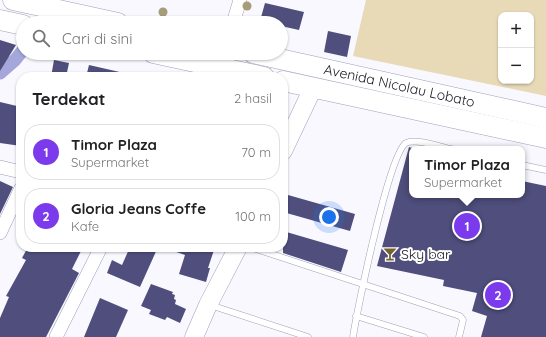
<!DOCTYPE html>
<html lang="id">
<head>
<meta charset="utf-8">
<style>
  body { margin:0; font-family:Quicksand,sans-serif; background:#f6f6f6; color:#202124 }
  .controls { position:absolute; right:12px; top:12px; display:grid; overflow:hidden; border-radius:8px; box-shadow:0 1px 3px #0004 }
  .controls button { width:36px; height:36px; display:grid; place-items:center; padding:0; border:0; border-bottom:1px solid #e0e0e0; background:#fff; color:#202124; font:20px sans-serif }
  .you { position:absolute; left:329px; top:217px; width:14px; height:14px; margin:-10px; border:3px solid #fff; border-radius:50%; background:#1a73e8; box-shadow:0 0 0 6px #1a73e833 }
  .badge { display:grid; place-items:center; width:26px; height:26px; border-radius:50%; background:#7c3aed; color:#fff; font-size:13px; font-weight:700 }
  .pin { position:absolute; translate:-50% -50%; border:2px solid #fff; box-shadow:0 1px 4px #0006 }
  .popup { position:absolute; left:409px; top:146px; width:116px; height:52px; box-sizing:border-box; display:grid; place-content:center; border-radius:8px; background:#fff; filter:drop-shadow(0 1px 3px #0005); font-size:13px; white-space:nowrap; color:#757577 }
  .popup b { font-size:15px; color:#202124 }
  .popup::after { content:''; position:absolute; left:50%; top:100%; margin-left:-8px; border:8px solid transparent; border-top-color:#fff }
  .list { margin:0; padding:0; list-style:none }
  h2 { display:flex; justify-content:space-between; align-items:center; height:52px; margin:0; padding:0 16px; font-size:17px }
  h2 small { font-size:13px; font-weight:400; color:#757577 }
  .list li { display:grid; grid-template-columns:26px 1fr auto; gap:12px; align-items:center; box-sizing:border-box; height:56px; margin:0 8px 8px; padding:0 8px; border:1px solid #e0e0e0; border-radius:16px }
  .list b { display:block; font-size:15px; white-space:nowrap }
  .list p { margin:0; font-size:13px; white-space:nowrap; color:#757577 }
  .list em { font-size:13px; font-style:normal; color:#757577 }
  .icon { flex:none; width:22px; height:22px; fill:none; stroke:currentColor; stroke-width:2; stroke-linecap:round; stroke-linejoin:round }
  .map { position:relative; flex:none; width:546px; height:337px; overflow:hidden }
  .search { position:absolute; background:#fff; box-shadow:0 1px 3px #0004; left:16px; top:16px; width:272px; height:44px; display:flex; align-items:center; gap:10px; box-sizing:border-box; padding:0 14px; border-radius:22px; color:#757577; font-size:15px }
  .panel { position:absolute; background:#fff; box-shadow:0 1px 3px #0004; left:16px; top:72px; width:272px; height:180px; border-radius:16px }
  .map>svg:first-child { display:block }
</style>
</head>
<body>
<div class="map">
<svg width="546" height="337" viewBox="0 0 546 337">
  <rect width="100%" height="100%" fill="#f8f8fe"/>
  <path fill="#e8dab6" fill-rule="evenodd" d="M366,0H546V96L353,56ZM501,15H531V81H501Z"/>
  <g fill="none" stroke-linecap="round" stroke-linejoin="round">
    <path stroke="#a5a6da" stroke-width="13" d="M0,73L15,60L23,50"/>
  </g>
  <path fill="#4f4e7c" d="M265,3L304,12L299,30L281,26V23H269L260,21Z
    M328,31L351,36L347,57L324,52Z
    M0,40L16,45L0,71Z
    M54,60L69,63L66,77H51Z
    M89,65L124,73V77H86Z
    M0,102L21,107V146L0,143Z
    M409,147L412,148V195H522V181L546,186V337H481L487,316L472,311L477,293L443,286L444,280L377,266Z
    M0,181L13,187L0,214Z
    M288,195L355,214L350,231L283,212Z
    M283,231L348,250L341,272L283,253Z
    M28,247H83L72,269L79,273L46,337H0V318L9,297L6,296L26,260L22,258Z
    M130,247H158L140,287L107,273L112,260L122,265Z
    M166,247H215L208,268H210L206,282L179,274L185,255L165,248Z
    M151,284L173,292L172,294L175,295L174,299L176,300L175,304L186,309L180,323L167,317L165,320L149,314L151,310L141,306Z
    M100,298L128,310L116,337H84Z"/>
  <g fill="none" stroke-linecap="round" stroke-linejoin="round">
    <g stroke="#9ea0bb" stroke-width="7">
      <path id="service" d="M522,165L546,170
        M250,247L460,316L463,320L459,337
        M210,305L308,337
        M356,316L424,337
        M353,337C357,310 389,154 406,143C415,138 441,147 451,149"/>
    </g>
    <g stroke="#9ea0bb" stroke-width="14">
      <path id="minor" d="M233,23L240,0
        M0,167L21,172
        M0,233L21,188
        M56,337L101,247"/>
    </g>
    <g stroke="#9ea0bb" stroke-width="19">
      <path id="secondary" d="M283,151L313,88
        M194,337L208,305L238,247"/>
    </g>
    <g stroke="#9ea0bb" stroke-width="21">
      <g id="primary">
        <path d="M13,0L118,23"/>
        <path d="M0,20L23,25"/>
        <path d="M153,53L264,77"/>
        <path id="s1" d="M253,53L546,118"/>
        <path d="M283,81L546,138"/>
      </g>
    </g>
    <use href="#service" stroke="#fff" stroke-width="6"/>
    <use href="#minor" stroke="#fff" stroke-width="13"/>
    <use href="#secondary" stroke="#fff" stroke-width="18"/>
    <use href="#primary" stroke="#fff" stroke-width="20"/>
  </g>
  <g fill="#a79c7a">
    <circle cx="247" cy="6" r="4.5"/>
    <circle cx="163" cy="12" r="4.5"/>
  </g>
  <defs>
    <g id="bar-bare" transform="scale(1.08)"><path d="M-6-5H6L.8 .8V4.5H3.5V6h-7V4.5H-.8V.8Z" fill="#736130" stroke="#fff" stroke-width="2.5" paint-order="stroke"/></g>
  </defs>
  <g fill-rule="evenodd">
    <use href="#bar-bare" x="390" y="254"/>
  </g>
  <g text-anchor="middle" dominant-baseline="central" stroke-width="4" stroke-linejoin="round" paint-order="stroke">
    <g font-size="14" fill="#191923" stroke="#fff">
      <text stroke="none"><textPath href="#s1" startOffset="150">Avenida Nicolau Lobato</textPath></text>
    </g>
    <g font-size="14" fill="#191923" stroke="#fff" text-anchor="start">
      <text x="401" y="254">Sky bar</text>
    </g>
  </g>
</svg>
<div class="controls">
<button>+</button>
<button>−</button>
</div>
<div class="you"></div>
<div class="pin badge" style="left:467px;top:226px">1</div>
<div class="popup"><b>Timor Plaza</b>Supermarket</div>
<div class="pin badge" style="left:498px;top:295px">2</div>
<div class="search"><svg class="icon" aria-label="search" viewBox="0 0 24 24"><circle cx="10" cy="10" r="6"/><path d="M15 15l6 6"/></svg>Cari di sini</div>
<section class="panel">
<h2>Terdekat<small>2 hasil</small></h2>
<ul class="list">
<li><span class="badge">1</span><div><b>Timor Plaza</b><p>Supermarket</p></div><em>70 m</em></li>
<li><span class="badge">2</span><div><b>Gloria Jeans Coffe</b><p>Kafe</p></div><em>100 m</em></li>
</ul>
</section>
</div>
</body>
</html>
